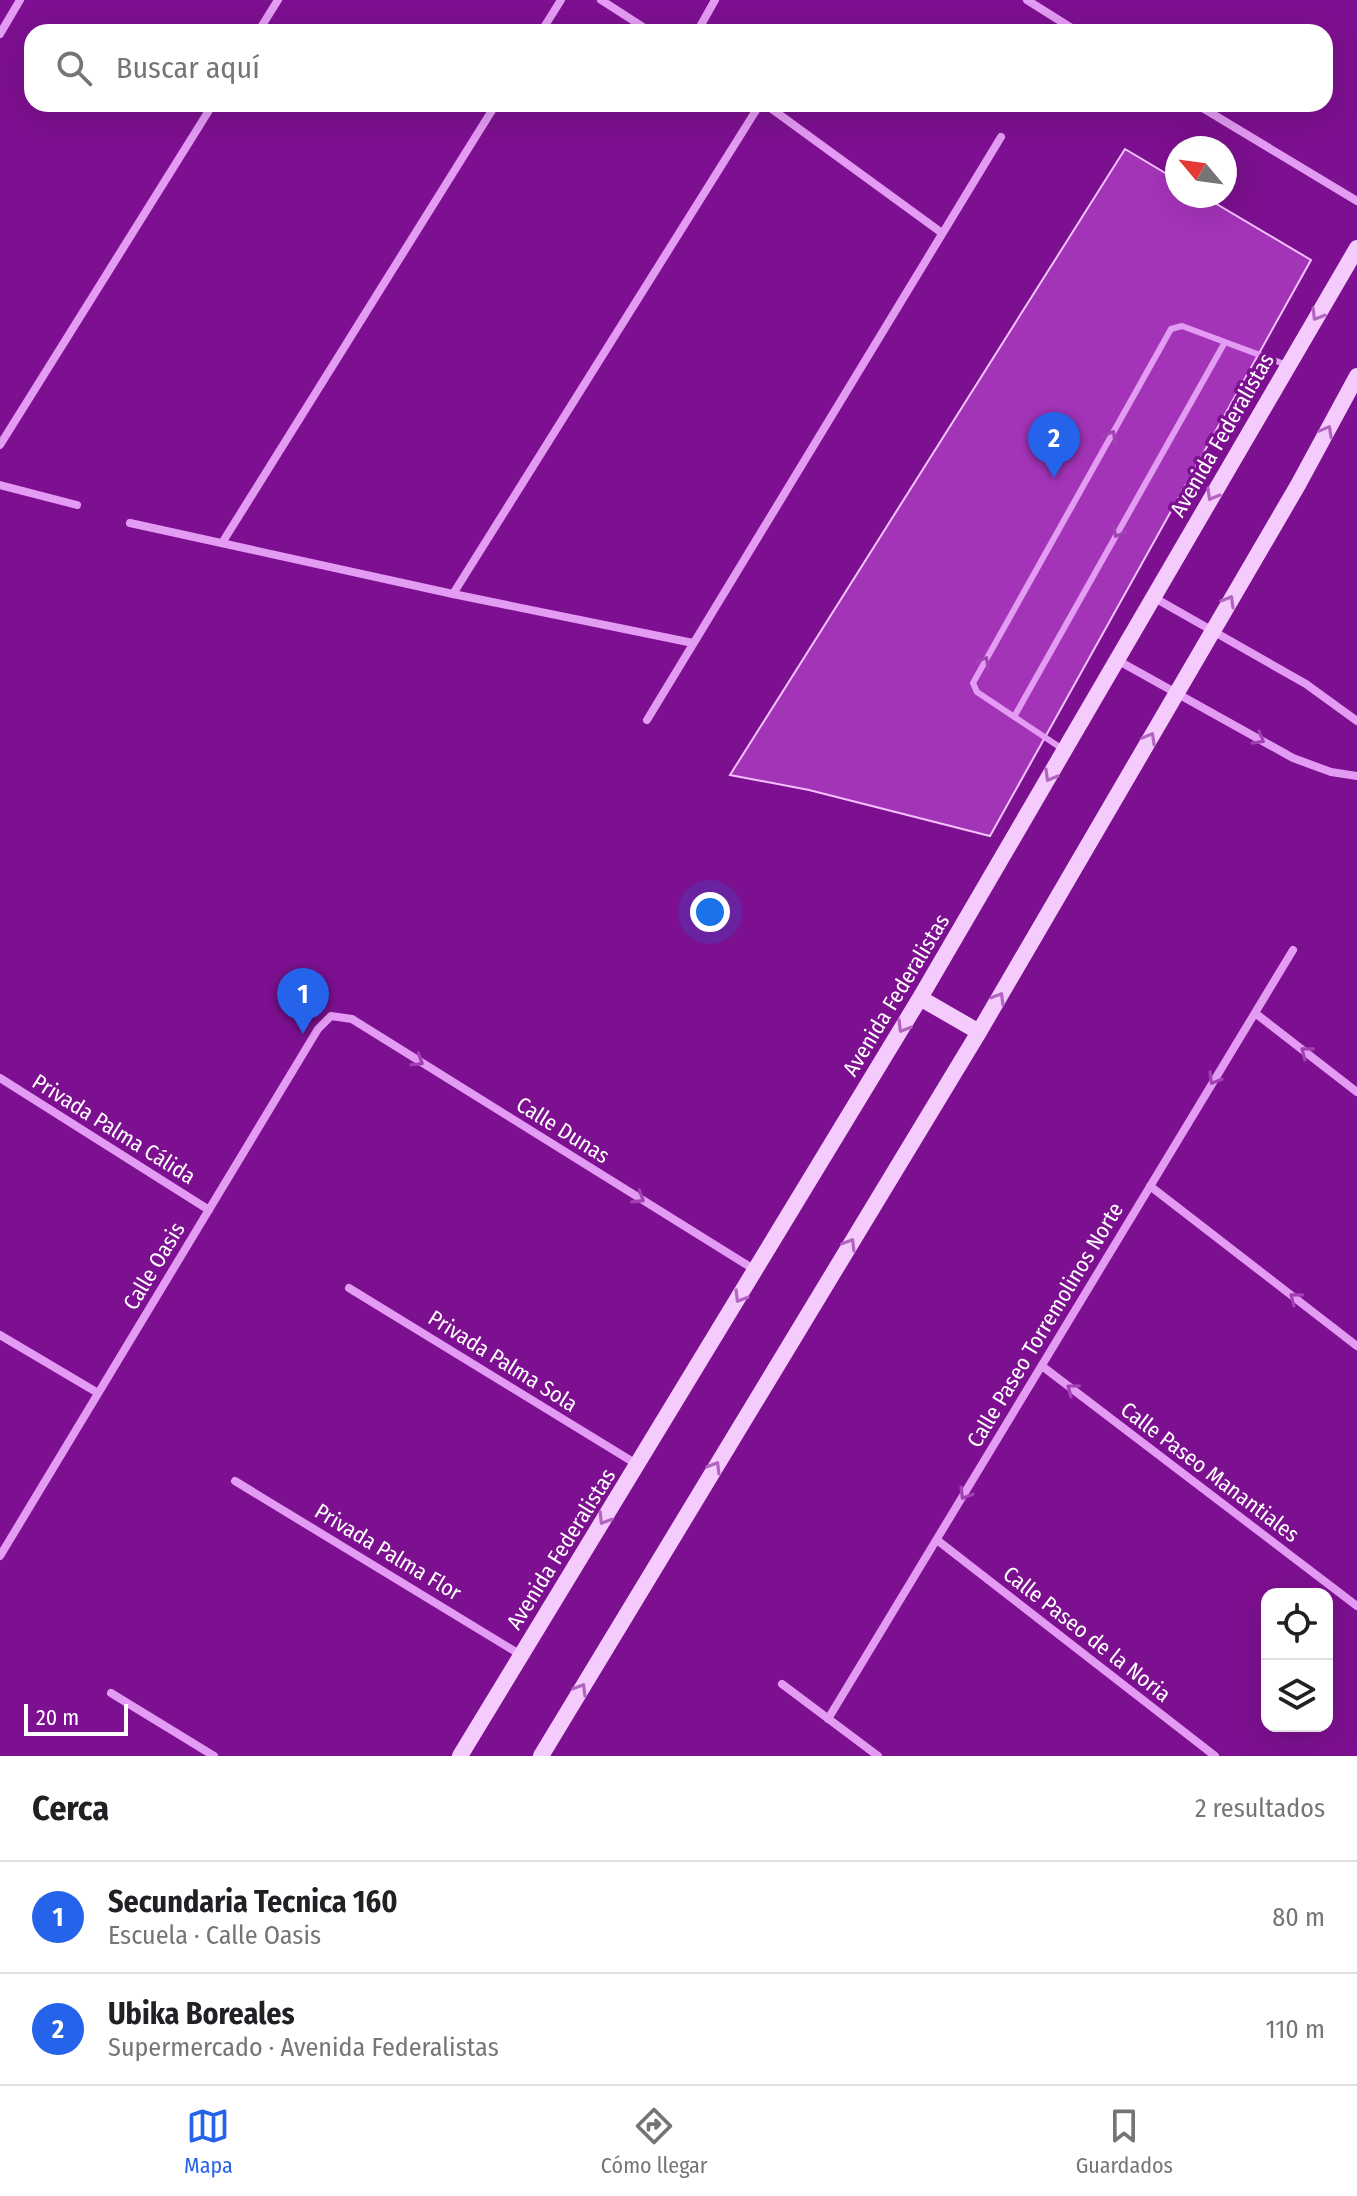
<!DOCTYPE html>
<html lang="es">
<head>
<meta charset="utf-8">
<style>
  body { margin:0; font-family:"Fira Sans Condensed",sans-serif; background:#f2f2f2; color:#202124 }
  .controls { position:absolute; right:24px; bottom:24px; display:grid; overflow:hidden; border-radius:16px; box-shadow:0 8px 32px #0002 }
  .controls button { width:72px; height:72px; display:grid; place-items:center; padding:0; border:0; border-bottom:2px solid #e0e0e0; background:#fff; color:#202124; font:40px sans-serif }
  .compass { position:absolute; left:1165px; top:136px; width:72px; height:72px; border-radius:50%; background:#fff; box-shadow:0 8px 32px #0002; rotate:299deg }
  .scale { position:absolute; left:24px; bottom:20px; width:104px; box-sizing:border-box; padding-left:8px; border:4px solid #fff; border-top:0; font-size:22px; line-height:28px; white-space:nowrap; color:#fff; -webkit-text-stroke:6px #7d1090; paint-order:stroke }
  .you { position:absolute; left:710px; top:912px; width:28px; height:28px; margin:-20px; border:6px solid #fff; border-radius:50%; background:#1a73e8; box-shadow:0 0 0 12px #1a73e833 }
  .badge { display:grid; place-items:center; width:52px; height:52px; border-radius:50%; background:#2563eb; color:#fff; font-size:26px; font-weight:700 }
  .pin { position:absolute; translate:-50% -66px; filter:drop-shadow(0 2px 4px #0008) }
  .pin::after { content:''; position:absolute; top:42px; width:28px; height:24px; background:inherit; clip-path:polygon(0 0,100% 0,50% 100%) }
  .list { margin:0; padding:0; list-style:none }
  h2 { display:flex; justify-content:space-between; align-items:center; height:104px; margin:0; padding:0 32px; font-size:34px }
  h2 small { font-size:26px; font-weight:400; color:#757577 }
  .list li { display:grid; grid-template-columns:52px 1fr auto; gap:24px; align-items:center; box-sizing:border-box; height:112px; padding:0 32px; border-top:2px solid #e0e0e0 }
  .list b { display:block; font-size:30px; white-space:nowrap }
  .list p { margin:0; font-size:26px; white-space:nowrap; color:#757577 }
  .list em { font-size:26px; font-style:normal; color:#757577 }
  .icon { flex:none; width:44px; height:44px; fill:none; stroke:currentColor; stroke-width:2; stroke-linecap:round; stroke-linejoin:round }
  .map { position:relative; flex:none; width:1357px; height:1756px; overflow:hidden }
  .search { position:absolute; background:#fff; box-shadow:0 8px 32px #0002; left:24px; right:24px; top:24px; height:88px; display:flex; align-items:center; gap:20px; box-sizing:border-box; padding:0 28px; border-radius:24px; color:#757577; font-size:30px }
  .sheet { height:328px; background:#fff }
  nav { display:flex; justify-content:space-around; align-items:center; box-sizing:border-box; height:112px; border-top:2px solid #e0e0e0; background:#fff; font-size:22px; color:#757577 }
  nav a { display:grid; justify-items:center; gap:4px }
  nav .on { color:#2563eb }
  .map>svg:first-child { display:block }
</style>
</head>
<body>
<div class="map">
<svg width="1357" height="1756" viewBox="0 0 1357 1756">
  <rect width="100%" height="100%" fill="#7d1090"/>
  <path fill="#a334b8" stroke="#f4c2fd" stroke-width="2" d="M1125,149L1177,180V196H1203L1311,260L990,836L809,790L730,775Z"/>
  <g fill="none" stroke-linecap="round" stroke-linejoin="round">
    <path stroke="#e49bf3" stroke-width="6" d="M1014,717L1225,342
      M1064,750L977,692L973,683L1171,329L1182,326L1287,365"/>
    <path stroke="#e49bf3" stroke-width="8" d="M601,0L651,32
      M1027,0L1078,32
      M258,32L278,0
      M541,32L561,0
      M697,32L715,0
      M0,34L20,0
      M765,104L942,233
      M1196,104L1357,201
      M0,445L213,104
      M0,485L77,505
      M130,523L453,594L693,643
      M222,543L496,104
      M453,594L760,104
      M1153,597L1306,684L1357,721
      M1117,660L1293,758L1331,772L1357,776
      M647,720L1001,137
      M1255,1013L1357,1092
      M0,1078L209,1210
      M1150,1186L1357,1346
      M349,1288L638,1465
      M0,1335L98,1393
      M1042,1366L1357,1606
      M235,1481L521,1655
      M937,1540L1215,1756
      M0,1556L318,1029L331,1016L352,1019L755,1270
      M782,1684L878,1756
      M111,1693L214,1756
      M828,1719L1293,950"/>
    <path stroke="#f5cafd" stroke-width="16" d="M920,998L979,1032
      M460,1756L920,998L1357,248
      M541,1756L979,1032L1298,485L1357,376"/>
  </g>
  <defs><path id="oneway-chevron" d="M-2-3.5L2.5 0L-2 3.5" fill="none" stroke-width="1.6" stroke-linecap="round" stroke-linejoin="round" transform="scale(2)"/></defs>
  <g stroke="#b364c1">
    <use href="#oneway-chevron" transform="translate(1317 315) rotate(121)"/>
    <use href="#oneway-chevron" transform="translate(1327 431) rotate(-61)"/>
    <use href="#oneway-chevron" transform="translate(1212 495) rotate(120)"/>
    <use href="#oneway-chevron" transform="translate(1229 601) rotate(-60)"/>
    <use href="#oneway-chevron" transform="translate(1150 738) rotate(-61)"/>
    <use href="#oneway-chevron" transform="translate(1050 776) rotate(120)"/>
    <use href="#oneway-chevron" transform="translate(999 998) rotate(-59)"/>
    <use href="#oneway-chevron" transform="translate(903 1027) rotate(121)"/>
    <use href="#oneway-chevron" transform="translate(850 1244) rotate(-59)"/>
    <use href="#oneway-chevron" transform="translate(740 1297) rotate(121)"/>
    <use href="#oneway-chevron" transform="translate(715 1467) rotate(-59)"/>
    <use href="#oneway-chevron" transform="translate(604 1519) rotate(122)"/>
    <use href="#oneway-chevron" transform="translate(581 1689) rotate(-59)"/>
  </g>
  <g stroke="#a141b3">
    <use href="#oneway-chevron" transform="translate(1111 436) rotate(-61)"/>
    <use href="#oneway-chevron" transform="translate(1118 532) rotate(119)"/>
    <use href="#oneway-chevron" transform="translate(984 662) rotate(-61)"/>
    <use href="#oneway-chevron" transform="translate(1259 739) rotate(29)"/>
    <use href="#oneway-chevron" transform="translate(1306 1052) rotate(-142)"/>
    <use href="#oneway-chevron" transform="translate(418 1061) rotate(32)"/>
    <use href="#oneway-chevron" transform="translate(1214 1079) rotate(121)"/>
    <use href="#oneway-chevron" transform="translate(639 1198) rotate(32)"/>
    <use href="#oneway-chevron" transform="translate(1295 1298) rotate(-142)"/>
    <use href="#oneway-chevron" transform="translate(1072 1389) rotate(-143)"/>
    <use href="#oneway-chevron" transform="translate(965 1494) rotate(121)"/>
  </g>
  <g text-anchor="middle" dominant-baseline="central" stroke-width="7" stroke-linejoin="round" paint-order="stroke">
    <g font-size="22" fill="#fff" stroke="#7d1090">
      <text transform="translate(1222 435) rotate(-60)">Avenida Federalistas</text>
      <text transform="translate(896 995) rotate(-59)">Avenida Federalistas</text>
      <text transform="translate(114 1129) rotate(32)">Privada Palma Cálida</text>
      <text transform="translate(563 1130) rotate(32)">Calle Dunas</text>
      <text transform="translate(154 1266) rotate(-59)">Calle Oasis</text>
      <text transform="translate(1045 1325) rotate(-59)">Calle Paseo Torremolinos Norte</text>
      <text transform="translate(503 1361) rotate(32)">Privada Palma Sola</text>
      <text transform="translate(1210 1472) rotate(37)">Calle Paseo Manantiales</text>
      <text transform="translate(561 1549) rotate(-58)">Avenida Federalistas</text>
      <text transform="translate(388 1552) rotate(31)">Privada Palma Flor</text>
      <text transform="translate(1087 1634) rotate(38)">Calle Paseo de la Noria</text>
    </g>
  </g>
</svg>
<div class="controls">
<button><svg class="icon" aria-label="locate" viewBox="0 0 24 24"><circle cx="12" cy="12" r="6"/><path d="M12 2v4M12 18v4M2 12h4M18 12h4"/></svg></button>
<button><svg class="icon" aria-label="layers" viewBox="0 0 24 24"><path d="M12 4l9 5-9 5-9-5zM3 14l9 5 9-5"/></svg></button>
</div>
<svg class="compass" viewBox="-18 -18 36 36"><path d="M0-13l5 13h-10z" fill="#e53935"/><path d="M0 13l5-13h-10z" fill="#757577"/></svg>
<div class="scale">20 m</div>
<div class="you"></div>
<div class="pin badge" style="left:303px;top:1034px">1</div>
<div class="pin badge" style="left:1054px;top:478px">2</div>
<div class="search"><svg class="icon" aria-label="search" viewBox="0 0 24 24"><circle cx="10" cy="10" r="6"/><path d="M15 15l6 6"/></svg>Buscar aquí</div>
</div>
<section class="sheet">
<h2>Cerca<small>2 resultados</small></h2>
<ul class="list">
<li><span class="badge">1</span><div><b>Secundaria Tecnica 160</b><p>Escuela · Calle Oasis</p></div><em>80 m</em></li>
<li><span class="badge">2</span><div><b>Ubika Boreales</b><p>Supermercado · Avenida Federalistas</p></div><em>110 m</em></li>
</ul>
</section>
<nav>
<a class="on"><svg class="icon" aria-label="map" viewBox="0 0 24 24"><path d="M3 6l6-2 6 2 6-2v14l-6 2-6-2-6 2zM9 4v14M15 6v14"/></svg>Mapa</a>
<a><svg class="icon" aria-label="directions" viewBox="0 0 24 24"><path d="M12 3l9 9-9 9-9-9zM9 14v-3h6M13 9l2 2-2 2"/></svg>Cómo llegar</a>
<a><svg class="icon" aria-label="saved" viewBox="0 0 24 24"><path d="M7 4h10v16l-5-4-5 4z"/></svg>Guardados</a>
</nav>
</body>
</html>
